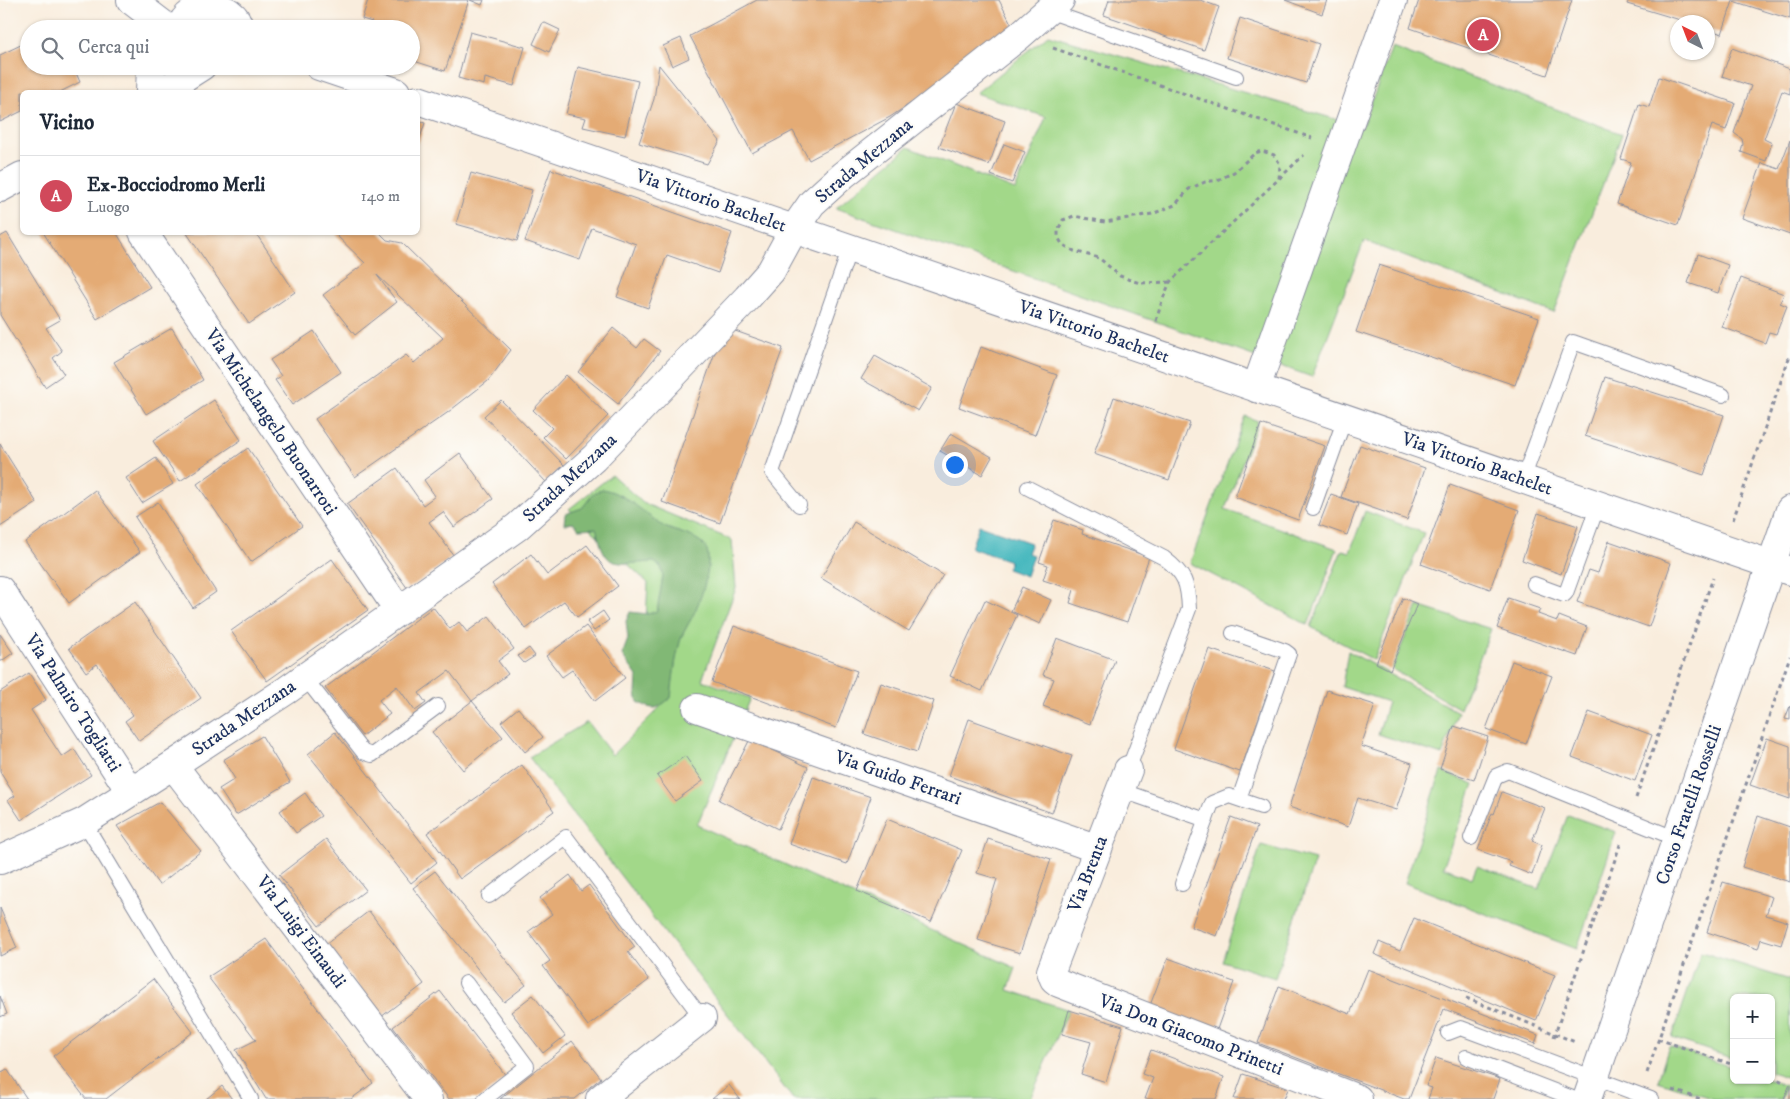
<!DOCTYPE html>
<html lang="it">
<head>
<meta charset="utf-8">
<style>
  body { margin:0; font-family:"IM FELL DW Pica",serif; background:#f6f6f7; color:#1f2937 }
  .controls { position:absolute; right:15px; bottom:15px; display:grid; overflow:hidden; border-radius:8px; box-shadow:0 1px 4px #0004 }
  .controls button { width:45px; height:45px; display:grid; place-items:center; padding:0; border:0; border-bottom:1px solid #e0e1e3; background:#fff; color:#1f2937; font:25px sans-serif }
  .compass { position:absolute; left:1670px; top:15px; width:45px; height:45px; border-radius:50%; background:#fff; box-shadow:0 1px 4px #0004; rotate:318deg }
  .you { position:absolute; left:954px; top:464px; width:18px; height:18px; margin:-12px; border:4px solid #fff; border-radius:50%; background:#1a73e8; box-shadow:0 0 0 8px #1a73e833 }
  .badge { display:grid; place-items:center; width:32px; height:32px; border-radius:50%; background:#d1495b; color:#fff; font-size:16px; font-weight:700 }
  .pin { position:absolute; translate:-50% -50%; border:2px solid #fff; box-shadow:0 1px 5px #0006 }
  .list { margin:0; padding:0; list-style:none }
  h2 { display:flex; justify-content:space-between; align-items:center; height:65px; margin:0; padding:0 20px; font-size:21px }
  h2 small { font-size:16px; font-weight:400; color:#747a83 }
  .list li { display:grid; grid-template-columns:32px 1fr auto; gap:15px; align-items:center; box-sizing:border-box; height:80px; padding:0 20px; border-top:1px solid #e0e1e3 }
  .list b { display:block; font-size:19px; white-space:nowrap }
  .list p { margin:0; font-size:16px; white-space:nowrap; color:#747a83 }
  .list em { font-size:16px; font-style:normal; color:#747a83 }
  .icon { flex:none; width:28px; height:28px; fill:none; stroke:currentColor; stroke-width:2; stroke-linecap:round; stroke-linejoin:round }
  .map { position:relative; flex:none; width:1790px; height:1099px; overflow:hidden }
  .search { position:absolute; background:#fff; box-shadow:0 1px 4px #0004; left:20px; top:20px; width:400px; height:55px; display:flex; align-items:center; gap:12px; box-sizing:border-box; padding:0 18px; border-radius:28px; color:#747a83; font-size:19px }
  .panel { position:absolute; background:#fff; box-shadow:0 1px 4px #0004; left:20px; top:90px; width:400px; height:145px; border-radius:8px }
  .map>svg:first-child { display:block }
</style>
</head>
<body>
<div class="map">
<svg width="1790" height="1099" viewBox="0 0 1790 1099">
  <rect width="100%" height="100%" fill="#fdfcf7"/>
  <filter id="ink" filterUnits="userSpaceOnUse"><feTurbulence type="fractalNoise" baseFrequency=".02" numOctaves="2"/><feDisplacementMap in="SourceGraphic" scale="10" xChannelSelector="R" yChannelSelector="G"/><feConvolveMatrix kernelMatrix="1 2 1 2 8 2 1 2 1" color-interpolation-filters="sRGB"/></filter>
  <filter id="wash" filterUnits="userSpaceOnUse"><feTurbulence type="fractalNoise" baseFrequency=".0096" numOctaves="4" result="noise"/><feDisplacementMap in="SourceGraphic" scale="20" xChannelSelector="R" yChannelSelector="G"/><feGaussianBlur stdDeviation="1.12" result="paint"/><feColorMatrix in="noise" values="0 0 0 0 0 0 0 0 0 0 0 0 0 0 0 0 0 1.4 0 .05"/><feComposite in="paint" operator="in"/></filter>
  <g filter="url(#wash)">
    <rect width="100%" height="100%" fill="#f9eddd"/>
    <path fill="#a2d889" stroke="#5e8474" d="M1048,35L1362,127L1392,47L1622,134L1554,313L1364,241L1312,377L836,208L908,147L1015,190L1046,117L976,93Z
      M1245,416L1258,421L1225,509L1337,549L1308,625L1190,563Z
      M612,475L643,503L732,540L736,588L702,680L750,698L697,825L1016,968L1008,990L1069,1010L1030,1099H793L529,757L587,722L612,755L665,702L644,654L648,583L569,509Z
      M1365,511L1424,533L1374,660L1311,627L1342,550L1350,552Z
      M1418,606L1491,629L1460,709L1392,669Z
      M1348,651L1458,712L1442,755L1378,734L1388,702L1342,687Z
      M1441,771L1474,784L1443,867L1472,878L1477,866L1539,889L1568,815L1616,832L1577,949L1405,883Z
      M1261,845L1315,860L1275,978L1222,961Z
      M1701,952L1790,980L1789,1078L1771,1072V998H1734V1059L1672,1038Z
      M1669,1046L1734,1068V1080H1770L1786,1086L1781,1099H1714L1658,1081Z"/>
    <path fill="#81b875" stroke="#4e746a" d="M602,489C626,493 643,513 663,526C676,533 694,534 704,545C715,559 702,596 695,611C691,621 683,631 680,642C675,660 673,679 671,698C655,709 657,712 638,702L636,694L637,676L622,655L628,639L626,621L630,612L648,614L657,611L663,576L661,567L654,562C643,562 615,567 608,558C601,551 599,538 596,528L579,529L574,523L564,524L565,514L582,508L594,493Z"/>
    <path fill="#4ab9bf" stroke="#32748e" d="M979,525L1031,543L1027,553L1033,555L1026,576L1007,569L1010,561L971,548Z"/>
    <g id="blocks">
      <path fill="#e4ab75" d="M368,0H469L445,71L411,60V29H370L372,22L362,19Z
        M470,0H484L482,5Z
        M757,0H999L1016,33L890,117L809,160L793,131L752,153L690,36Z
        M1109,0H1200L1219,7L1204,50L1104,15Z
        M1285,0H1327L1322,14Z
        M1419,0H1572L1547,75L1410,28Z
        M1629,0H1790V19L1733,1L1722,34L1708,29V22H1687L1627,4Z
        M1240,18L1319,44L1306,83L1227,58Z
        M543,22L560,30L549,52L533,44Z
        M470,32L525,47L514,86L485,78L484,85L458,78Z
        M681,38L689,58L672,66L663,46Z
        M29,41V66H73L80,82L60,92H22V111L0,122V55Z
        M1732,48L1790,69V94L1782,91L1764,139L1772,143L1766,161L1741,152L1743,144L1742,139L1734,133L1751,86L1722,76Z
        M659,65L720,141L707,164L639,143L654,99Z
        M578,67L638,81L625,136L583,127L586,118L566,114Z
        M1659,77L1735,103L1726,130L1712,125L1678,225L1617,204L1631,162L1621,159L1639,104L1649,107Z
        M956,103L1005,121L989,165L939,147Z
        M418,121L425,123L418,144Z
        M1790,140V235L1742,218L1762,163L1779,169Z
        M1004,144L1025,152L1012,183L991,175Z
        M551,169L732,233L718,273L667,255L648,308L617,297L636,244L592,228L580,260L525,241Z
        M471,173L532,190L517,241L456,224Z
        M43,232H116L150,287L97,319Z
        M186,232H255L295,292L249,324Z
        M333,232H379L387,240L402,243L511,350L488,381L447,413L355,477L315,419L406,355L414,363L443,338L376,274L397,302L355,335L323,295L365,263Z
        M7,233L60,320L46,328L62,351L53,358L64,374L45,387L0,315V237Z
        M1698,254L1728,265L1718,293L1688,283Z
        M1379,265L1539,318L1515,385L1356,332Z
        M1741,278L1784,294L1780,303L1787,306L1776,334L1769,332L1765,343L1722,327Z
        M724,327L783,348L720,523L662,502Z
        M172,328L203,380L146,414L114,362Z
        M613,328L637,348L644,339L660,351L618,404L578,372Z
        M314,331L341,372L292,405L275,380L281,376L270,360Z
        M981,347L1057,375L1035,435L959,407Z
        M875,356L932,388L918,411L861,379Z
        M566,375L608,416L566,459L543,437L552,428L533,410Z
        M1605,377L1724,415L1704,475L1585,436Z
        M1114,397L1190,423L1169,480L1094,454Z
        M214,400L241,440L180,481L153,441Z
        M501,400L564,465L546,482L484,416Z
        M1261,424L1325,446L1298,520L1235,497Z
        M951,433L992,457L982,475L940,451Z
        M0,444L37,503L0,527Z
        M1360,445L1425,468L1407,520L1341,497Z
        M248,448L302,526L251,562L197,484Z
        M460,453L493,499L454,527L443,512L429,522L454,556L408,589L347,504L397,468L423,505L435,496L424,480Z
        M156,458L173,484L142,503L126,478Z
        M1450,485L1519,510L1490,589L1421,564Z
        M95,490L140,552L69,603L25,542Z
        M1331,494L1358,504L1347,535L1319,525Z
        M158,502L216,592L193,608L135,517Z
        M1538,513L1578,526L1561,574L1522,560Z
        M1054,520L1083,530L1082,534L1149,557L1127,622L1070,603L1074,590L1043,580L1048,565L1039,562Z
        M854,522L943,575L909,631L821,578Z
        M1609,541L1671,563L1649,627L1577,602L1589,570L1598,573Z
        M587,545L618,586L577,617L564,601L526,629L492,584L531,554L547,575Z
        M332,559L368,610L267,681L231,631Z
        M1022,587L1051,600L1040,624L1011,611Z
        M1403,598L1417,604L1390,670L1376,663Z
        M1508,598L1540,609L1538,614L1557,621L1559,616L1587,627L1577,656L1497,628Z
        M985,600L1017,615L982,691L950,676Z
        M135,602L201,698L139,741L125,721L133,715L97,664L86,672L69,648Z
        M433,607L450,629L459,622L467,632L489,616L514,649L498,661L508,674L472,701L503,737L463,770L432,732L472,701L449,671L419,693L426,703L415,711L397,686L379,700L390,714L362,736L325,688Z
        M603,611L609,620L594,631L587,622Z
        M586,626L625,678L595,701L572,670L562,677L546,656Z
        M734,626L857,671L836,728L712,682Z
        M0,634L13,653L0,662Z
        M1057,638L1115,660L1090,724L1043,706L1054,679L1043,675Z
        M529,648L535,656L524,663L518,656Z
        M1209,649L1275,671L1240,772L1174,749Z
        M1512,661L1552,676L1526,744L1486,729Z
        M29,673L46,700L31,710L62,757L74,749L91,775L21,820L8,800L15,796L0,772V692Z
        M881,683L934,701L917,752L864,734Z
        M1327,690L1375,705L1361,746L1412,763L1396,810L1358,798L1348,827L1289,807Z
        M1790,706V720L1785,719Z
        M518,708L543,737L525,752L501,722Z
        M1589,712L1652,735L1635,781L1572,757Z
        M969,719L1072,756L1052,813L949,776Z
        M1454,726L1488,737L1474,780L1440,769Z
        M335,732L437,862L411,883L308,754Z
        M262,736L290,782L236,815L219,789L235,779L223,760Z
        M1767,738L1790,746V799L1750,785Z
        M750,739L808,767L778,829L719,800Z
        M685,756L703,781L675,801L657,776Z
        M522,765L554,811L460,879L427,833Z
        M813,777L871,797L847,864L789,844Z
        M1502,792L1545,808L1532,841L1542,845L1532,875L1509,866L1511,862L1478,850L1492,813L1494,814Z
        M305,793L321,816L296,833L280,811Z
        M160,802L201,851L159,885L117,826Z
        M1758,816L1790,827V882L1742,867Z
        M1231,817L1257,827L1217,936L1191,927Z
        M887,819L962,850L931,922L857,891Z
        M326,839L366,890L319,926L279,875Z
        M988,839L1051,859L1020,953L978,940L997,879L977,873Z
        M435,871L526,985L504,1002L413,888Z
        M570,875L581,891L589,885L635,947L628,952L649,980L588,1026L543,966L550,961L528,932L552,914L540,898Z
        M1723,882L1772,897L1766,915L1788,922L1781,945L1761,939L1758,949L1707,932Z
        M0,908L17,948L0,956Z
        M369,911L424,984L381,1017L326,944Z
        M1414,918L1555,975L1536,1021L1374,954L1379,942L1400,951Z
        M266,939L373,1083L351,1099H266L236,1050L256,1040L208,977Z
        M1168,958L1234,982L1216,1032L1149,1008Z
        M1368,969L1538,1035L1535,1044L1444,1009L1409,1099H1404L1258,1043L1279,986L1350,1014Z
        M153,979L193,1032L106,1099H86L53,1056Z
        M440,991L507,1077L479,1099H449L393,1027Z
        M533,995L565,1036L543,1053L511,1012Z
        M0,996L7,1014L0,1017Z
        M1069,1010L1123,1026L1106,1082L1081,1074L1091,1042L1062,1034Z
        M572,1041L601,1078L575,1099H500Z
        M1151,1050L1224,1077L1216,1099H1145L1153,1078L1142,1074Z
        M1436,1058L1500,1079L1493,1099H1428L1432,1088L1426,1086Z
        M7,1069L27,1099H0V1073Z
        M1243,1074L1288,1089L1284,1099H1234Z
        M1790,1084V1099H1784Z
        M729,1085L740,1099H712Z
        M222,1086L232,1099H206Z"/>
    </g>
  </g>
  <g filter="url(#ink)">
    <use href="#blocks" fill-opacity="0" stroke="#8a8e9e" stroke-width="1"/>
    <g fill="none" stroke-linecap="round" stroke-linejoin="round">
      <g stroke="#8a8e9e" stroke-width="16">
        <path id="service" d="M1048,11L1236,77
          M1523,479L1573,342L1723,395
          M1028,488L1164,558C1185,574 1188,583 1189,609L1128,770
          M799,505L772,472L850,248
          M1313,508L1345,418
          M1534,584L1564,595L1566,593L1598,505
          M1233,633L1285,651L1289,654L1239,799
          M305,678L363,752L372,755L438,706
          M1120,790L1206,820
          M84,822L251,1099
          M1471,838L1496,776L1508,771L1677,839
          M1182,884L1212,803L1229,796L1261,807
          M489,896L566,837L702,1018
          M466,983L527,1066L485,1099
          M1448,1033L1461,1028L1651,1099
          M1466,1057L1575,1099"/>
      </g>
      <g stroke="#8a8e9e" stroke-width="30">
        <path id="minor" d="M131,0L169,29
          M181,29C186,0 236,0 239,29
          M319,66L396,92
          M150,92L151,66
          M161,92L202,66
          M418,100L1790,571
          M0,188L22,176
          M143,232L399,611
          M1256,388L1393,0
          M0,590L130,791
          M697,708L1098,849
          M173,765L428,1099
          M1128,770L1051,971L1054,979L1059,983L1358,1099
          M0,860L84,822L173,765L287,690L517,527L594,458L747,298L771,271L794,229L812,203L843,175L1019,36L1060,0
          M600,1099L702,1018"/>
      </g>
      <g stroke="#8a8e9e" stroke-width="30">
        <path id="tertiary" d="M1587,1099L1790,510"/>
      </g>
      <path stroke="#8a8e9e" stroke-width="3" stroke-dasharray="4 4" stroke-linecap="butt" d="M1053,48L1312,138
        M1170,282L1140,283L1130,280L1120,276L1099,258L1074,251L1062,244L1058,237V230L1063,220L1074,216L1105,222L1152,214L1175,205L1189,189L1205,182L1218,180L1234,172L1255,153L1262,151L1274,155L1280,164L1279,179
        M1156,321L1162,301L1170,282L1304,155
        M1733,520L1790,355
        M1636,798L1713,578
        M1466,998L1575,1042
        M1554,1037L1621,842
        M1658,1039L1734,1065
        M1647,1073L1790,656
        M1771,1077L1786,1083
        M1673,1090L1701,1099"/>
      <use href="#service" stroke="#fff" stroke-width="14"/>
      <use href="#minor" stroke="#fff" stroke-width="28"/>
      <use href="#tertiary" stroke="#fff" stroke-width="28"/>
    </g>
  </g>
  <g text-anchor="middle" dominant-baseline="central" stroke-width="4.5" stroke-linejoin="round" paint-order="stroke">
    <g font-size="19" fill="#1b2f5e" stroke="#fdfcf7">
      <text transform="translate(864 161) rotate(-40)">Strada Mezzana</text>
      <text transform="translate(711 201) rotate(19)">Via Vittorio Bachelet</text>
      <text transform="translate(1094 332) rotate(19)">Via Vittorio Bachelet</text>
      <text transform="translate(271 422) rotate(56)">Via Michelangelo Buonarroti</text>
      <text transform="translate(1477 464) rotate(19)">Via Vittorio Bachelet</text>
      <text transform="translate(570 478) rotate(-43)">Strada Mezzana</text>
      <text transform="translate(73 703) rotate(57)">Via Palmiro Togliatti</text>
      <text transform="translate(244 718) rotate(-34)">Strada Mezzana</text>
      <text transform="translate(898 778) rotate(19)">Via Guido Ferrari</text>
      <text transform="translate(1689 805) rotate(-71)">Corso Fratelli Rosselli</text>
      <text transform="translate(1088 874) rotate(-69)">Via Brenta</text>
      <text transform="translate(301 932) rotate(53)">Via Luigi Einaudi</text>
      <text transform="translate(1191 1035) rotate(21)">Via Don Giacomo Prinetti</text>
    </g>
  </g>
</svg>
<div class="controls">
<button>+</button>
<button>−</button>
</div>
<svg class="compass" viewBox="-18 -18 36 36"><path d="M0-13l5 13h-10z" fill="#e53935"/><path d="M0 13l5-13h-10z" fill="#747a83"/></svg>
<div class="you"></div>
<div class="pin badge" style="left:1483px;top:35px">A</div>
<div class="search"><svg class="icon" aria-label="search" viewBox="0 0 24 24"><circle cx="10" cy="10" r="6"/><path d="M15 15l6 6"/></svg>Cerca qui</div>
<section class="panel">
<h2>Vicino<small></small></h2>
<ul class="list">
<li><span class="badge">A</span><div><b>Ex-Bocciodromo Merli</b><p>Luogo</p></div><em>140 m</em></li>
</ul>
</section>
</div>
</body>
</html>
